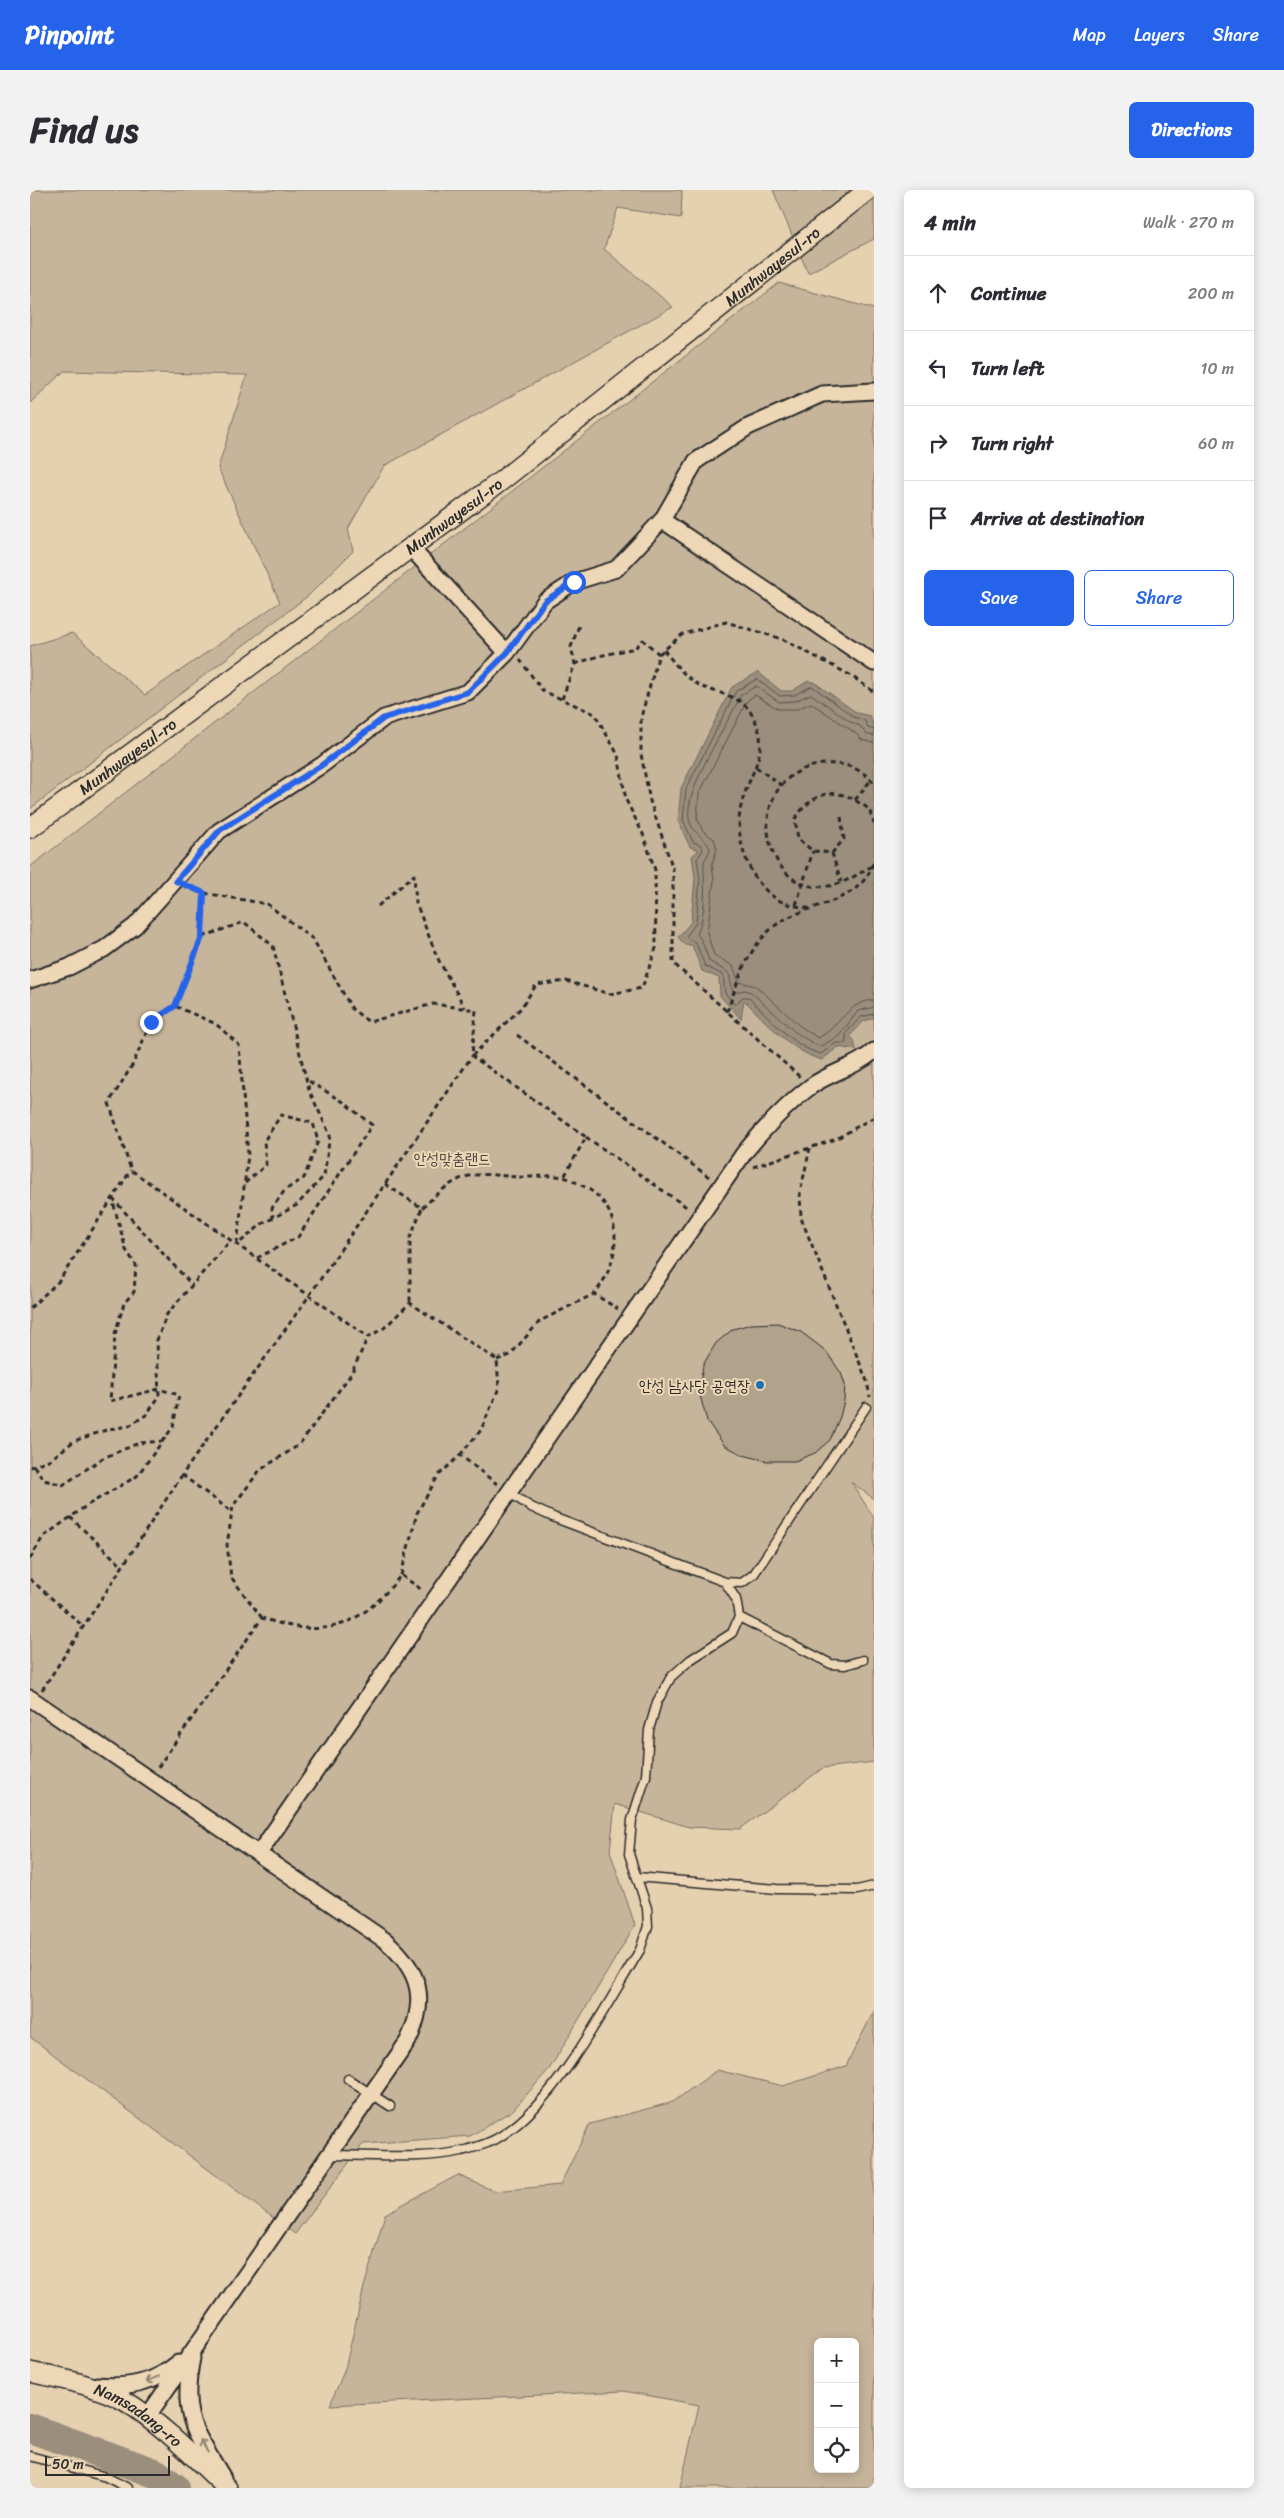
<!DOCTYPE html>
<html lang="en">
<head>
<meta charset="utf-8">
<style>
  body { margin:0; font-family:Sriracha,"Poor Story",sans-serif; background:#f2f2f3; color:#2b2b33 }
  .controls { position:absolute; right:15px; bottom:15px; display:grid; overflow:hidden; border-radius:8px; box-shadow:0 2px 12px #0003 }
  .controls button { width:45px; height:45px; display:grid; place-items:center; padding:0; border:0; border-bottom:1px solid #e1e1e2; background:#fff; color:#2b2b33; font:25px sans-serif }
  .scale { position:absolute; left:15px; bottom:12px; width:125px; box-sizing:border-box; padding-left:5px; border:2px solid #2b2b2b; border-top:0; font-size:14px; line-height:18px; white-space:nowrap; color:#2b2b2b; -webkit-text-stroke:4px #edd7b6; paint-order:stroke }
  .stop { position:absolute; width:15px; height:15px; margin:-11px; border:4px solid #2563eb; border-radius:50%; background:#fff }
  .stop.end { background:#2563eb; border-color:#fff; box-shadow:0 1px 5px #0008 }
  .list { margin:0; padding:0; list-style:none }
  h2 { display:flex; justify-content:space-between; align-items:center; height:65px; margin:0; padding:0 20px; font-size:21px }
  h2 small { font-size:16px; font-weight:400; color:#7c7c81 }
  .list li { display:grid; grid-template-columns:32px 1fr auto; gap:15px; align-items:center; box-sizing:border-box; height:75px; padding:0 20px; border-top:1px solid #e1e1e2 }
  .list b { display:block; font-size:19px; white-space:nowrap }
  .list em { font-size:16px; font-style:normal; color:#7c7c81 }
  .actions { display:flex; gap:10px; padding:15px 20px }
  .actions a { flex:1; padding:11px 0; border:1px solid #2563eb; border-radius:8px; text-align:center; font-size:18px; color:#2563eb }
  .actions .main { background:#2563eb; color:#fff }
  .icon { flex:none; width:28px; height:28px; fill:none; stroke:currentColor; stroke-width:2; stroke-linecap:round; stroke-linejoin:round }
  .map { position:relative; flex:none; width:844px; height:2298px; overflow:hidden; border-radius:8px }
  header { display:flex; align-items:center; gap:30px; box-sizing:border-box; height:70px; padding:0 25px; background:#2563eb; color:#fff }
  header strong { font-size:24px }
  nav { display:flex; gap:28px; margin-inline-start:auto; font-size:18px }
  .intro { display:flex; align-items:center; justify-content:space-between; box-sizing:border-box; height:120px; padding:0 30px }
  h1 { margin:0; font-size:35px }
  .button { padding:12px 22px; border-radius:8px; background:#2563eb; color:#fff; font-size:18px; font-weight:700 }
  main { display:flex; gap:30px; padding:0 30px }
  aside { flex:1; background:#fff; border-radius:8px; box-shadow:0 2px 12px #0003 }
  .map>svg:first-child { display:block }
</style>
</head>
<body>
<header>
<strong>Pinpoint</strong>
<nav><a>Map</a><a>Layers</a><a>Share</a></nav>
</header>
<div class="intro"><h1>Find us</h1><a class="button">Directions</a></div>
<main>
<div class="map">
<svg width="844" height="2298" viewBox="0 0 844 2298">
  <rect width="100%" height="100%" fill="#e5d0b0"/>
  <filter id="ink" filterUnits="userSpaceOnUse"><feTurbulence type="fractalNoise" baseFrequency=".02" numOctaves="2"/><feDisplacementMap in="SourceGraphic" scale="10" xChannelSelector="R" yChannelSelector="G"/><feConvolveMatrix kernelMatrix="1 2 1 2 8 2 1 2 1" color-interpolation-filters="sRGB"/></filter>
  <g filter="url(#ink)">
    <path fill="#c7b59b" stroke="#797063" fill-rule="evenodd" d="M0,0H652L651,28L588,18L574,59L643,117L354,276L318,339L323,361L279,405L0,619V456L42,443L115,505L250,412L188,278L217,185L34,181L0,213Z
      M743,0H844V49L778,83Z
      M749,93L844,119V1309L821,1292L844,1328V1572L793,1578L710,1639L659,1637L585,1614L580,1661L605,1735L520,1878L483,1920L440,1946L333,1954L265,2044L0,1847V677Z
      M844,1821V2298H650L669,2215L594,2201L300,2215L315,2179L334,2097L355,2024L428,1985L464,2001L530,1995L560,1934L643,1912L687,1880L753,1896L816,1876ZM788,2152H825V2279H788Z"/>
    <path fill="#9b8e7b" stroke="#6e665b" d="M728,482L751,501H762L778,491L784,492L827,523L840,526L844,537V828L834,831L820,846L824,850L826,860L808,857L792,870C762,862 736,832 714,810L711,829L690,806L689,788L672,781L662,755H655L648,747L661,732L665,688L662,666L669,660L660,657L648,631L651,598L702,497Z"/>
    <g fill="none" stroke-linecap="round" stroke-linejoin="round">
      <path stroke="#58534b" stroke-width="1" d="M844,540L838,538L835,531L824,527L782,496L764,505L750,506L727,489L706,501L656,599L653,630L663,652L671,655L673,660L667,669L670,689L666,733L656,747L666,753L675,776L693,785L695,803L704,814H707L712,807H718C739,826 762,857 791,864L806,853H816V843L831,827L844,824
        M844,546L836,544L830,536L821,532L781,504L765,511L749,512L726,496L711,505C698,534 654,599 659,629C662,644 677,648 680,659C679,665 674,669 674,674C674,698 677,721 667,744L672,751L679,771L699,783L703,803L714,800L721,802L765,842L789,857L809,846L828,821L844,817
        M844,553L832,550L824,542L781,513L767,519H748L725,505L717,511L669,604L667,628L673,641L684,649L687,659L682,674L684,690L677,743L684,765L703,776L709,792L726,796L770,836L788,848C809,838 818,811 844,810"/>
      <path stroke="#9b8e7b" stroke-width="30" d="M0,2238L125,2283L145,2298"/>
    </g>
    <path fill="#b1a28b" stroke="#2b2b2b" d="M748,1133L771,1142L796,1161L811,1183L815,1194L814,1211L810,1227L800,1250L785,1263L765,1271H737L713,1265L694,1255L677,1231L669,1202L673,1175L686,1153L703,1139L721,1134Z"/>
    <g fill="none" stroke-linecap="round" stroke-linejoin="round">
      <g stroke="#2b2b2b" stroke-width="11">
        <path id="service" d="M478,1302L501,1317L525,1328L695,1392L712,1393L724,1384L836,1217
          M709,1427L801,1474L815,1475L833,1470
          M607,1687L747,1699L827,1700L844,1696
          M318,1889L360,1916
          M300,1965C341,1965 392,1970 432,1961C446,1957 462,1953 474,1944C528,1909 576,1815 610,1760L618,1736L617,1718L599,1664L602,1630L616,1586L619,1540L627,1512L641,1487L660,1470L702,1443L709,1427L706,1409L695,1392
          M0,2266L76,2287L98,2298"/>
      </g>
      <g stroke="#2b2b2b" stroke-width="19">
        <path id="minor" d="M632,330L844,473
          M380,357L477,463
          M0,790L39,777L74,759L105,736L189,641L292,575L354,528L438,502L477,463L515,411L544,392L586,379L632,330L666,271L718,237L792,204L844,201
          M0,1508L356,1751C390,1781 398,1809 378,1851L117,2227
          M229,1663L714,963C733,940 756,915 780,897C800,882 825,878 844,861
          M162,2168C150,2227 164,2239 193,2288
          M67,2195C99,2198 124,2193 148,2173"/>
      </g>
      <g stroke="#2b2b2b" stroke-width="22">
        <g id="tertiary">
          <path id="s1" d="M0,638L471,291L838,0"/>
          <path id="s2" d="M0,2182C32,2189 66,2195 95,2211C131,2233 166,2269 197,2298"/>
        </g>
      </g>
      <path stroke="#2b2b2b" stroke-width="3" stroke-dasharray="5 4" stroke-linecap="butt" d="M634,460C644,473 654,486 669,495C686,504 710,504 721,523C744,560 719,581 711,616C703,649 721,700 755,713C763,716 773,717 781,719
        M629,464L653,444L696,432L752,449L820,485L844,502
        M545,474L569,466L605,458L613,450L629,464L611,527V564L620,611L643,679V773L770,887
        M532,509L545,474L541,457L550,433
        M726,577L751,595
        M825,610L841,590
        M811,627L814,649L802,663L783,661L768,649L765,629C780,605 803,595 828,612C831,614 836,616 838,619C841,622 842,629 844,633
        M802,663L811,692
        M842,676C828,684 814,694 798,696C731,708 707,584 794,574C814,572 831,578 844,593
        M158,696L174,703L237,714L283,749L322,819L339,832L403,814L446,820L442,865
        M174,703L172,747L214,732L243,756L279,900L300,945L294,986L267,1015L232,1034L208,1054
        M766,715L783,661
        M348,716L384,685L386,713L407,767L435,818
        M145,816L172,747
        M697,822C708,791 716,761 742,738C775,710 829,719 844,671
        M487,845L679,987
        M442,866L491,818L506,795L536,791L580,804L612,798L626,758L625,680L613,644L596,610L588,565L565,524L513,501L490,470
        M556,947L658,1018
        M780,958L770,1003L771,1028L837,1191L840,1207
        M723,977L806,949L844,927
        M215,993L236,975L234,951L251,925L283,933L288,951L274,988L255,1000L242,1018L243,1028
        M355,994L392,1018L380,1048V1113
        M82,1008L162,1095
        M392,1018C405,1006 418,993 435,987C451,982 471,986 488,987C502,988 519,984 533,987C539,988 545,992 551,995C595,1015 593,1070 564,1104L588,1119
        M207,1054L218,965L209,855L186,834L145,816L121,832L103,874L79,913L101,980L338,1147
        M227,1068L268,1047L342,935L312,911L277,890
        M0,1118L29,1091L101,980
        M467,1170L480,1165L510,1131L564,1104
        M4,1276L14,1290L33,1295L73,1268L109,1253L133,1251
        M0,1277L21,1269L44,1251L79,1239L99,1236L116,1225L129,1207L127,1150L137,1124L201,1050
        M152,1285L202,1322
        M40,1327L92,1376
        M0,1369L13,1347L56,1316L107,1286L143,1237L149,1205L129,1199L80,1211L85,1144L94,1113L104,1102L106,1075L96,1060L82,1008
        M371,1385L387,1323L408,1286L430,1265L467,1294
        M0,1389L54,1437
        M232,1428L201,1387L197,1355L203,1316L230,1280L269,1255L321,1184L338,1147L354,1138L380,1113L467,1170L469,1198L451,1240L430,1265
        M12,1500L152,1285L279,1106L442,866L556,947L534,987
        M128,1577L232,1428C297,1450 329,1438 371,1385L392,1400"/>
      <use href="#service" stroke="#edd7b6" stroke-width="8"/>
      <use href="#minor" stroke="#edd7b6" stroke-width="15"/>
      <use href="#tertiary" stroke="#edd7b6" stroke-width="19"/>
    </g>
    <defs><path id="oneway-shaft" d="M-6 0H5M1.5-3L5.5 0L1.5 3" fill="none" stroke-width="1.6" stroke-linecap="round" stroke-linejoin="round" transform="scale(1.25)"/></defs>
    <g stroke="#8c8170">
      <use href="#oneway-shaft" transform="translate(123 2189) rotate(158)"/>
      <use href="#oneway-shaft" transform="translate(174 2256) rotate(-120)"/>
    </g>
  </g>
  <g fill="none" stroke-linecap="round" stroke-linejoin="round" filter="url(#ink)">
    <path stroke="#2563eb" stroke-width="6" d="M121,832L145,816L172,747L174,703L146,691L190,640L292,575L354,528L438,502L477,463L515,411L544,392"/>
  </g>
  <circle fill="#1f6fb2" stroke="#edd7b6" stroke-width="2" cx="730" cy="1195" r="5"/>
  <g text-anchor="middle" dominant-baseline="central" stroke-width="4" stroke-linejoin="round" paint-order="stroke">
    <g font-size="16" fill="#2b2b2b" stroke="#edd7b6">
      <text stroke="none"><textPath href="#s1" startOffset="931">Munhwayesul-ro</textPath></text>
      <text stroke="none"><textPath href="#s1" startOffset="526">Munhwayesul-ro</textPath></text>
      <text stroke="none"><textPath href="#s1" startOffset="121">Munhwayesul-ro</textPath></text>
      <text stroke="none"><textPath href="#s2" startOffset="118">Namsadang-ro</textPath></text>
    </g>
    <g font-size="16" fill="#4a4741" stroke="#edd7b6">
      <text x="422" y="968">안성맞춤랜드</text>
    </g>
    <g font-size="16" fill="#2b2b2b" stroke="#edd7b6" text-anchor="end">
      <text x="720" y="1195">안성 남사당 공연장</text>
    </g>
  </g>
</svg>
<div class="controls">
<button>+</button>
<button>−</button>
<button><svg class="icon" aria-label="locate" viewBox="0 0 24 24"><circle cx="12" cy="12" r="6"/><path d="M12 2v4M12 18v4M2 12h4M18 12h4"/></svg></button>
</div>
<div class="scale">50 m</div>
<div class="stop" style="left:544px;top:392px"></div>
<div class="stop end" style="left:121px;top:832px"></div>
</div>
<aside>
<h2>4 min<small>Walk · 270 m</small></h2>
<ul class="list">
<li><svg class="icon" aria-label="ahead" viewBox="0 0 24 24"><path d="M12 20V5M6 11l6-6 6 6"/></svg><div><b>Continue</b></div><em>200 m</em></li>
<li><svg class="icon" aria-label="left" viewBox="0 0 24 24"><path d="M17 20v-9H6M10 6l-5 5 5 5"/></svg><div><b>Turn left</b></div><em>10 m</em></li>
<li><svg class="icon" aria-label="right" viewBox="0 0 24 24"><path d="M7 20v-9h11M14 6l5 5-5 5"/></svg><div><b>Turn right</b></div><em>60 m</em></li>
<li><svg class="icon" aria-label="arrive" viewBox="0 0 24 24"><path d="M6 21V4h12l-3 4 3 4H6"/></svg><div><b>Arrive at destination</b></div></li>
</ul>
<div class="actions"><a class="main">Save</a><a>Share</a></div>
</aside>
</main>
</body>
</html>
